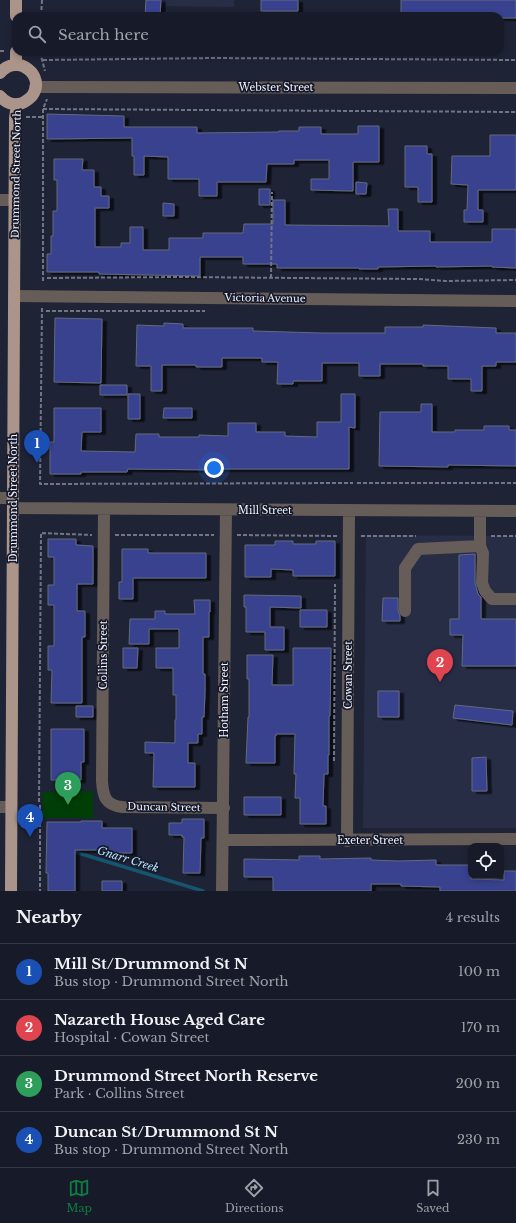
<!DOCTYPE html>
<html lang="en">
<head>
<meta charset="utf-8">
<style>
  body { margin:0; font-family:"Libre Baskerville",serif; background:#202330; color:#f1f3f6 }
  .controls { position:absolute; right:12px; bottom:12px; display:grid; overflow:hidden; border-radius:8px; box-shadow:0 2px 6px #0003 }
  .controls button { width:36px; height:36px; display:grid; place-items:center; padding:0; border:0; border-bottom:1px solid #363845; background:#171a28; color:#f1f3f6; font:20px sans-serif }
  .you { position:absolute; left:214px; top:468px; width:14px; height:14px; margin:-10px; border:3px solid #fff; border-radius:50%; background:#1a73e8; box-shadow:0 0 0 6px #1a73e833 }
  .badge { display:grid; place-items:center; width:26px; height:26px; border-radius:50%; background:#0b8043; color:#fff; font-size:13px; font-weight:700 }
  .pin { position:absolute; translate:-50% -33px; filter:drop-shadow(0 1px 2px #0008) }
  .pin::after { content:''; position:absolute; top:21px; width:14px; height:12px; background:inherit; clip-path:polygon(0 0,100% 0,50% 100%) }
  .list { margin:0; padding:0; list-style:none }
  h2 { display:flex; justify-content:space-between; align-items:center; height:52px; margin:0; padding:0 16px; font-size:17px }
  h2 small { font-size:13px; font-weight:400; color:#9ea1a8 }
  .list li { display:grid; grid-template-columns:26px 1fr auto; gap:12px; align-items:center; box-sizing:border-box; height:56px; padding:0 16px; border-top:1px solid #363845 }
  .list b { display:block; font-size:15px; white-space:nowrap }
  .list p { margin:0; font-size:13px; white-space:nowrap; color:#9ea1a8 }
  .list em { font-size:13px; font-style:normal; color:#9ea1a8 }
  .icon { flex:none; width:22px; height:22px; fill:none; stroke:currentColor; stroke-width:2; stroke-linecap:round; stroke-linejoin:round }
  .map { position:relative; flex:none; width:516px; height:891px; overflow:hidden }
  .search { position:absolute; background:#171a28; box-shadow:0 2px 6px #0003; left:12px; right:12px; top:12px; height:44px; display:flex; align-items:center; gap:10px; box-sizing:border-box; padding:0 14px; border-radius:12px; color:#9ea1a8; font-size:15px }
  .sheet { height:276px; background:#171a28 }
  nav { display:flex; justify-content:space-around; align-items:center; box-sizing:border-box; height:56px; border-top:1px solid #363845; background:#171a28; font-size:11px; color:#9ea1a8 }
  nav a { display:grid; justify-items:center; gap:2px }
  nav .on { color:#0b8043 }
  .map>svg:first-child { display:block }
</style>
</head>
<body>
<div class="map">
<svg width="516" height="891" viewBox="0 0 516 891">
  <defs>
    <filter id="shadow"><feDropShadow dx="4.5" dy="2.5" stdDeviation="0" flood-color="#0009"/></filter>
  </defs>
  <rect width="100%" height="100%" fill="#1f2336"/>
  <path fill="#282d46" d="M165,0H234V7L165,6Z
    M366,535L516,536V828H363Z"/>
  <path fill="#003e07" d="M93,791V818H43L42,792Z"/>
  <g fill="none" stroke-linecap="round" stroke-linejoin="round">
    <path stroke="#155570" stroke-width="3.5" d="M72,851L203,891"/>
  </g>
  <path fill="#37428f" stroke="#63697f" filter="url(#shadow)" d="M146,0H161L160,16H145Z
    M261,0H298V11H261Z
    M401,0H516V18H500V16H464V14L401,15Z
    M47,114L124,116V127H197V133L279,132V131H299V127H321V134H358V126H379V162H353V191L311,190V179H329V160H294V164H267L266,182H217V196H199V179H168V157L144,156V175H134V156H132V138L47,139Z
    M490,135H516V190H478V210H483V222H464V210H467L468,185L451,184L452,156H490Z
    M405,146H427V154H432V202H418V187H405Z
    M54,159H83L82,170H94V187H101V196H109V208H95V247H121V243H130V227H143V250H169V238H203V233H243L244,224H273V200H285V225L389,226L388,209H398V231H430V242H492V229H516V268L492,267V266L436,267V266L378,267V269H359V268H277V264H243V257H200V276L99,274V272H47V254H51V236H53V211H57V180H54Z
    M356,182L367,183L366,194H356Z
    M259,189H270V205H259Z
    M163,203L174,204V216H163Z
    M55,318L102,319L101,383L54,382Z
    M164,323L183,324V328H253V331L322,333H385V327H423V325L496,328V333H516V362H496V366H482V391H471V379H448V366H423V364H380V376H359V363H322V381H293V384H277L278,362H262V358H222V367H196V365H162V391H151V366H136L137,325L164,326Z
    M100,385H127V395H100Z
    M128,394H140V419H128Z
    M341,394H355V428L349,427V469H221V470L128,469L127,472H81V474H50V442H54V408H101V432H82L81,451L135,452L136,434H159V437H199V435L228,436V423H256V432H285V436L317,437V422H341Z
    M421,404H432V432H455V430H484V426H509V430H516V466L448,465V467L379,466L380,412H421Z
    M164,408H192V418H163Z
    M48,539H76V545L93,546V584H77V611H85V637H82V703H51L52,670H48V646H54V605H48V585H54V557H48Z
    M275,541H293V544H316V541H335V576H293V570L271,569V577H245V545H275Z
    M122,549H148V553H206V578H133V599H119V582H122Z
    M475,554V583L478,594L481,597V619H516V666H462L463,635H450V619H459V555Z
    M244,595L301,596V608L270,607V627H284V650H265V632H246V607H244Z
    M383,598H398V611L400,616V621H382Z
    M194,600H210V612H209V637H203V674H205V692L204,717H202V734H198V743H188V763H195V787H153L154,753H145V742L175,743V720H176V695H173V668H156V648H179V629H149V644H129L130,619H155V611H165V614H195Z
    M300,610H327V627H300Z
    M123,648H138L137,668H123Z
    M293,648H331L330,716H329V755H328V774H324L323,806H326V824H300V798H295L296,774H294L295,734H276V736H275V763H246L248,717H249V679H247V655H273L272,685H293Z
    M378,691H399V717H378Z
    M455,705L513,711L512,725L453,718Z
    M76,706H93V717H76Z
    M51,729H84V762H81V780H51Z
    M486,757L487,791H472V758Z
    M244,797H281V815H244Z
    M182,819H204V838H201L200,873H183L184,837H182V835H169V823H182Z
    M81,821H102V828H132V853H109V850H75V891H48V873H46L47,822H81Z
    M299,856H320V859L371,858V860L398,861L436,860V865H471V879L504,880V871H516V891H440V887L401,886V884H371V891H273V877H244V859L299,860Z
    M102,881H122V891H102Z"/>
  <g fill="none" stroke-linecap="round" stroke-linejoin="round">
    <path stroke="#717585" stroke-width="2" stroke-dasharray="4 2" stroke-linecap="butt" d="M41,16L42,0
      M0,51H5
      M40,52L45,71
      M43,60L214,58L516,60
      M43,109L516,112
      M26,117H43
      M47,278L178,277L420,279L445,281L516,280
      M271,278L272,192
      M43,281V109L47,99
      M42,308L40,484L353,483
      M46,311H205
      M357,483H516
      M115,535H214
      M237,535L338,536
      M361,536H416
      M491,536H516
      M334,761L335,584
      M39,802L41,533L92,535
      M40,805V891"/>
    <path stroke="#675d58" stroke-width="12" d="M35,87L516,88
      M0,200H15
      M14,296L516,301
      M0,498H13
      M13,508L516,511
      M104,509L102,781C103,796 105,805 122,807L224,808
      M480,511V546L483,553L482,583L485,591L492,599H516
      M405,611V568L418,549L480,546
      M0,807H11
      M223,840L516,839
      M347,841L349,510
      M222,891L226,510"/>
    <path stroke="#ab958b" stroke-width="12" d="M16,0V16
      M16,65V52
      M0,73C17,52 47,76 32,96C28,100 24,103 19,104C11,105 5,102 0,96
      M11,891L15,118L17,104"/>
  </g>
  <g text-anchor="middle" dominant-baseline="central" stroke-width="3.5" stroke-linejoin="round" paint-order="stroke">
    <g font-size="10" fill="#f0f3fd" stroke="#161a2b">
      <text x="276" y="87">Webster Street</text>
      <text transform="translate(16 174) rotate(-89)">Drummond Street North</text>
      <text transform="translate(265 298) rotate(1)">Victoria Avenue</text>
      <text transform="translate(13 498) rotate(-90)">Drummond Street North</text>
      <text x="265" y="510">Mill Street</text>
      <text transform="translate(103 655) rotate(-90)">Collins Street</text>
      <text transform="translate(348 675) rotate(-90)">Cowan Street</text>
      <text transform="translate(224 700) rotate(-90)">Hotham Street</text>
      <text transform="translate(164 807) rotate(1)">Duncan Street</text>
      <text x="370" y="840">Exeter Street</text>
    </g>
    <g font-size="11" font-style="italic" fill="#b1e3fd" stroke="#161a2b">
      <text transform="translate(128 859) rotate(17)">Gnarr Creek</text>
    </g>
  </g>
</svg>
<div class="controls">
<button><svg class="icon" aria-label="locate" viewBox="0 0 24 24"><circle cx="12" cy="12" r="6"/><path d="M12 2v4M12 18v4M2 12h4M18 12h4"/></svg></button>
</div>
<div class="you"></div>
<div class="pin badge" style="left:37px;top:463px;background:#1a4fb4">1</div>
<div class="pin badge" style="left:440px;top:682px;background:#e0444e">2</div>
<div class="pin badge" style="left:68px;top:805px;background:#2e9e5b">3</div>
<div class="pin badge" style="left:30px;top:837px;background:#1a4fb4">4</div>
<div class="search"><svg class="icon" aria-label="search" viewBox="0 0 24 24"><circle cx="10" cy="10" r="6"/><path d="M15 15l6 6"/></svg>Search here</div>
</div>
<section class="sheet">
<h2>Nearby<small>4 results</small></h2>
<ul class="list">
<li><span class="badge" style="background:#1a4fb4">1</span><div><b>Mill St/Drummond St N</b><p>Bus stop · Drummond Street North</p></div><em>100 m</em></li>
<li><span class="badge" style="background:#e0444e">2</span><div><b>Nazareth House Aged Care</b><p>Hospital · Cowan Street</p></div><em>170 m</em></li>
<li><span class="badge" style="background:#2e9e5b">3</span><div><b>Drummond Street North Reserve</b><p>Park · Collins Street</p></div><em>200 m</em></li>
<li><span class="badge" style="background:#1a4fb4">4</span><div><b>Duncan St/Drummond St N</b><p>Bus stop · Drummond Street North</p></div><em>230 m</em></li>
</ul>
</section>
<nav>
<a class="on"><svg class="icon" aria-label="map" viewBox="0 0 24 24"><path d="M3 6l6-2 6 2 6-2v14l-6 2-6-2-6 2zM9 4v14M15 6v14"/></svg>Map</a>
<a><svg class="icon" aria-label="directions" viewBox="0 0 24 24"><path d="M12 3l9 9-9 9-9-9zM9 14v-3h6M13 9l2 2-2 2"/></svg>Directions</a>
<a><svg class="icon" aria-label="saved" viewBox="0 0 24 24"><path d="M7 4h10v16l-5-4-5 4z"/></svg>Saved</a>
</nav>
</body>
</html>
